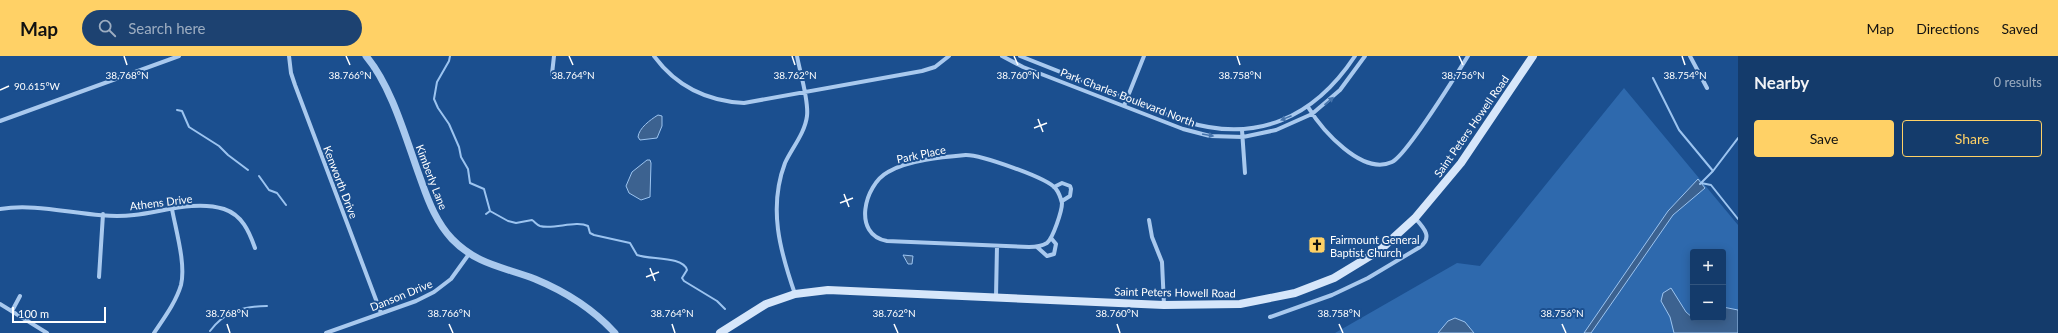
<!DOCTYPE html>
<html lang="en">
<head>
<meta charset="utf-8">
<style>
  body { margin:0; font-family:Lato,sans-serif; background:#1d4271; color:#f1f3f6 }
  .controls { position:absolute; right:12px; bottom:12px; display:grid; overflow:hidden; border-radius:4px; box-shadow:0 2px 10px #0003 }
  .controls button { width:36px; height:36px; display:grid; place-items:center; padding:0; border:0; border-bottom:1px solid #33557e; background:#143b6b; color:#f1f3f6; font:20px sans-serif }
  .scale { position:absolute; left:12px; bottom:10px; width:94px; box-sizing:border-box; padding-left:4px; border:2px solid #fff; border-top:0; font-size:11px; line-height:14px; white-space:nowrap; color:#fff; -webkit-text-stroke:3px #1b4f8f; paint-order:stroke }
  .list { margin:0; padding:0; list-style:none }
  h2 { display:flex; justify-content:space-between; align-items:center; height:52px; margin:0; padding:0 16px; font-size:17px }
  h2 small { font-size:13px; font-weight:400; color:#9dadc1 }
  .actions { display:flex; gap:8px; padding:12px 16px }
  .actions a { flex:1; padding:9px 0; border:1px solid #ffd166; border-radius:4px; text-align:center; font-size:14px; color:#ffd166 }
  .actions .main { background:#ffd166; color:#111 }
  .icon { flex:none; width:22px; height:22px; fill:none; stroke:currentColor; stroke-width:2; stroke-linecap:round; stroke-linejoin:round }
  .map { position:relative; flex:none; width:1738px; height:277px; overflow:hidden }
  header { display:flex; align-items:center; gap:24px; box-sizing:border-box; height:56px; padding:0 20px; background:#ffd166; color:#111 }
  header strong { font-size:19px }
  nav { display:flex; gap:22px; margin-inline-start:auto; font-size:14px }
  .search { width:280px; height:36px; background:#1d4271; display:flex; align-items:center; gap:10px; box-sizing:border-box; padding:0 14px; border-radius:22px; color:#9dadc1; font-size:15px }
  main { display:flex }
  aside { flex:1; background:#143b6b }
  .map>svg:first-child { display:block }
</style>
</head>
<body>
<header>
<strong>Map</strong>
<div class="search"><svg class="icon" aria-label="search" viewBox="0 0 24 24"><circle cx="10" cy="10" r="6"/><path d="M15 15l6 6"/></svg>Search here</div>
<nav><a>Map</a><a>Directions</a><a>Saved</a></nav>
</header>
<main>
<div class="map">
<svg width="1738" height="277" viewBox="0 0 1738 277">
  <rect width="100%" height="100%" fill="#1b4f8f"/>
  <path fill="#2e69ad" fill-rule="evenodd" d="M1624,32L1738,169V277H1335L1457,207L1480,210ZM1693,196H1723V262H1693Z"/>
  <path fill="#3c6290" stroke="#9cc4f0" d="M658,59L662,60V70L657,82L640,84L638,81C639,72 650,64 658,59Z
    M647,104H650L651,107L650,141L641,144L629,137L626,130L632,116Z
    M1698,123L1705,132L1673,159L1591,277H1584L1668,155Z
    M903,199L913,200L912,208H908Z
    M1671,232L1686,256L1693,262H1723V251L1738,254V277H1674L1670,261L1661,245L1663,237Z
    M1455,262L1465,266L1474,277H1438L1448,265Z"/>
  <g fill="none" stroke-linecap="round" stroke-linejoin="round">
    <path stroke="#9cc4f0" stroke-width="2" d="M450,0L449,5L437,26L434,43L438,52L449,68L459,91L461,101L468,113L470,127L484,133L490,155L508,165L516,167L532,164C535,166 537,169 540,170C553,174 576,164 588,170L590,177L594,179L630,187L637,199C650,204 683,200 687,214L682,222L684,225L717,245L725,253
      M1653,22L1679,74L1713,115
      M177,54L182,55L189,71L219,90L228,99L248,114
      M259,120L269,134L277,137L286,149
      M1701,127L1711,129L1738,163
      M1700,128L1713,115L1738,82
      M486,158L490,155
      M210,275C224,256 243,250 267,250"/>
    <path stroke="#a9c9ee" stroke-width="4" d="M289,0L291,17L295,29L381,257
      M654,0C676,30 707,45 744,47L922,15L935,11L949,0
      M1002,0L1023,11L1183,73L1210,80L1243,81L1276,74L1312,58L1340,34L1365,0
      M1020,0L1184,65C1256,88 1314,62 1355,0
      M1690,0L1707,32
      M552,18L554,0
      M1124,50L1144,0
      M1308,51C1322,74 1362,120 1392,106C1407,99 1456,19 1468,0
      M0,65L179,0
      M1242,74L1245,117
      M966,99C981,99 1048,122 1056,133C1059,137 1061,143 1062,147C1062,155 1053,182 1047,187C1042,190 1035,191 1029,191L887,185C852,179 864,129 888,116C908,104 943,101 966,99Z
      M1054,131L1062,127L1070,130L1071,133L1070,140L1062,145
      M0,153C44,146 89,164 134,159C162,156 195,144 224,153C242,159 249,175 255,192
      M1149,164L1152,181L1162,206L1164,249
      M1037,191L1047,200L1054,198L1056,188L1051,182
      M99,221L103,158
      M795,238C780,195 768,152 785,107C792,92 805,77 807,60C809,44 800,17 797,0
      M996,241L997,190
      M0,248L47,277
      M12,255L20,240
      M1270,261L1332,239L1368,222L1420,191C1433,181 1424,172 1415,162
      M154,277C164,262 176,246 181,229C186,208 176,175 172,153
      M326,277L416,245L434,236L451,223L469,198"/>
    <path stroke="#a9c9ee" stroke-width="7" d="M366,0C393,32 407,87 422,127C429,147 437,167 452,183C477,209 504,211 535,223C564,235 594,254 615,277"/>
    <path stroke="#d6e6fa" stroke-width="8" d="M720,277L766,248L795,238L828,234L1164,249L1240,248L1295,237L1334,222L1380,194L1415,162L1461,107L1533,0"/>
  </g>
  <defs><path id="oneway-solid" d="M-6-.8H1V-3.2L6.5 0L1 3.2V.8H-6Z"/></defs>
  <g fill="#4674ac">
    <use href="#oneway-solid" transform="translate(1329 45) rotate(-41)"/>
    <use href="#oneway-solid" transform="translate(1286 62) rotate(158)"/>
    <use href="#oneway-solid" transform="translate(1208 79) rotate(10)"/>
  </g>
  <path fill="none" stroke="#fff" stroke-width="1.5" d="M124,0L127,9M346,0L350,9M569,0L573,9M792,0L795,9M1014,0L1018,9M1237,0L1240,9M1459,0L1463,9M1682,0L1685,9M0,34L9,30M1038,63L1043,76M1034,72L1047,67M844,138L849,151M840,147L853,142M650,212L655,225M646,221L659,216M227,268L230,277M449,268L453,277M672,268L675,277M894,268L898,277M1117,268L1120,277M1339,268L1343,277M1562,268L1566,277"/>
  <defs>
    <g id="church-square" transform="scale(0.9)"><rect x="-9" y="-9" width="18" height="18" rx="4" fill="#ffd166" stroke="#1b4f8f"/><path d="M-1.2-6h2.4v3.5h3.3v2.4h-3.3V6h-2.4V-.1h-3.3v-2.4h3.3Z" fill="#111"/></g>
  </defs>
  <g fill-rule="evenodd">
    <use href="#church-square" x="1317" y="189"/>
  </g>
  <g text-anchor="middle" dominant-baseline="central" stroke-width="4" stroke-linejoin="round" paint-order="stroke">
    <g font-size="11" fill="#fff" stroke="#1b4f8f">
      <text transform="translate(1128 41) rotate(21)">Park Charles Boulevard North</text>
      <text transform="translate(1471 70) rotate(-55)">Saint Peters Howell Road</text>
      <text transform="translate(921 98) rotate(-12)">Park Place</text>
      <text transform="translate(432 121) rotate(69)">Kimberly Lane</text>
      <text transform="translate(341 126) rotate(69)">Kenworth Drive</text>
      <text transform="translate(161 146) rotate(-7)">Athens Drive</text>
      <text transform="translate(1175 236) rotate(1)">Saint Peters Howell Road</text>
      <text transform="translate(401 239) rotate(-22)">Danson Drive</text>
    </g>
    <g font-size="11" fill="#fff" stroke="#1b4f8f" text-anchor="start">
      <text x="1330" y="183">Fairmount General<tspan x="1330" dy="13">Baptist Church</tspan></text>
    </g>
  </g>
  <g font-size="10" text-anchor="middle" fill="#fff" stroke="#1b4f8f" stroke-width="4" stroke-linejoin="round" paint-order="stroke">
    <text x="350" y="23">38.766°N</text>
    <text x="795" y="23">38.762°N</text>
    <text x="1018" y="23">38.760°N</text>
    <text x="1685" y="23">38.754°N</text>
    <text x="127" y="23">38.768°N</text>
    <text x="573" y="23">38.764°N</text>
    <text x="1240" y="23">38.758°N</text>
    <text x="1463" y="23">38.756°N</text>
    <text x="37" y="34">90.615°W</text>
    <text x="227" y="261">38.768°N</text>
    <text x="449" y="261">38.766°N</text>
    <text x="672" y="261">38.764°N</text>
    <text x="894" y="261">38.762°N</text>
    <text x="1117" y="261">38.760°N</text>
    <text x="1339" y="261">38.758°N</text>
    <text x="1562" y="261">38.756°N</text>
  </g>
</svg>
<div class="controls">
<button>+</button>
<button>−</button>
</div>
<div class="scale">100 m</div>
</div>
<aside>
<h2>Nearby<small>0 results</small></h2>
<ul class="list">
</ul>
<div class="actions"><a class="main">Save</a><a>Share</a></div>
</aside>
</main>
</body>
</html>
